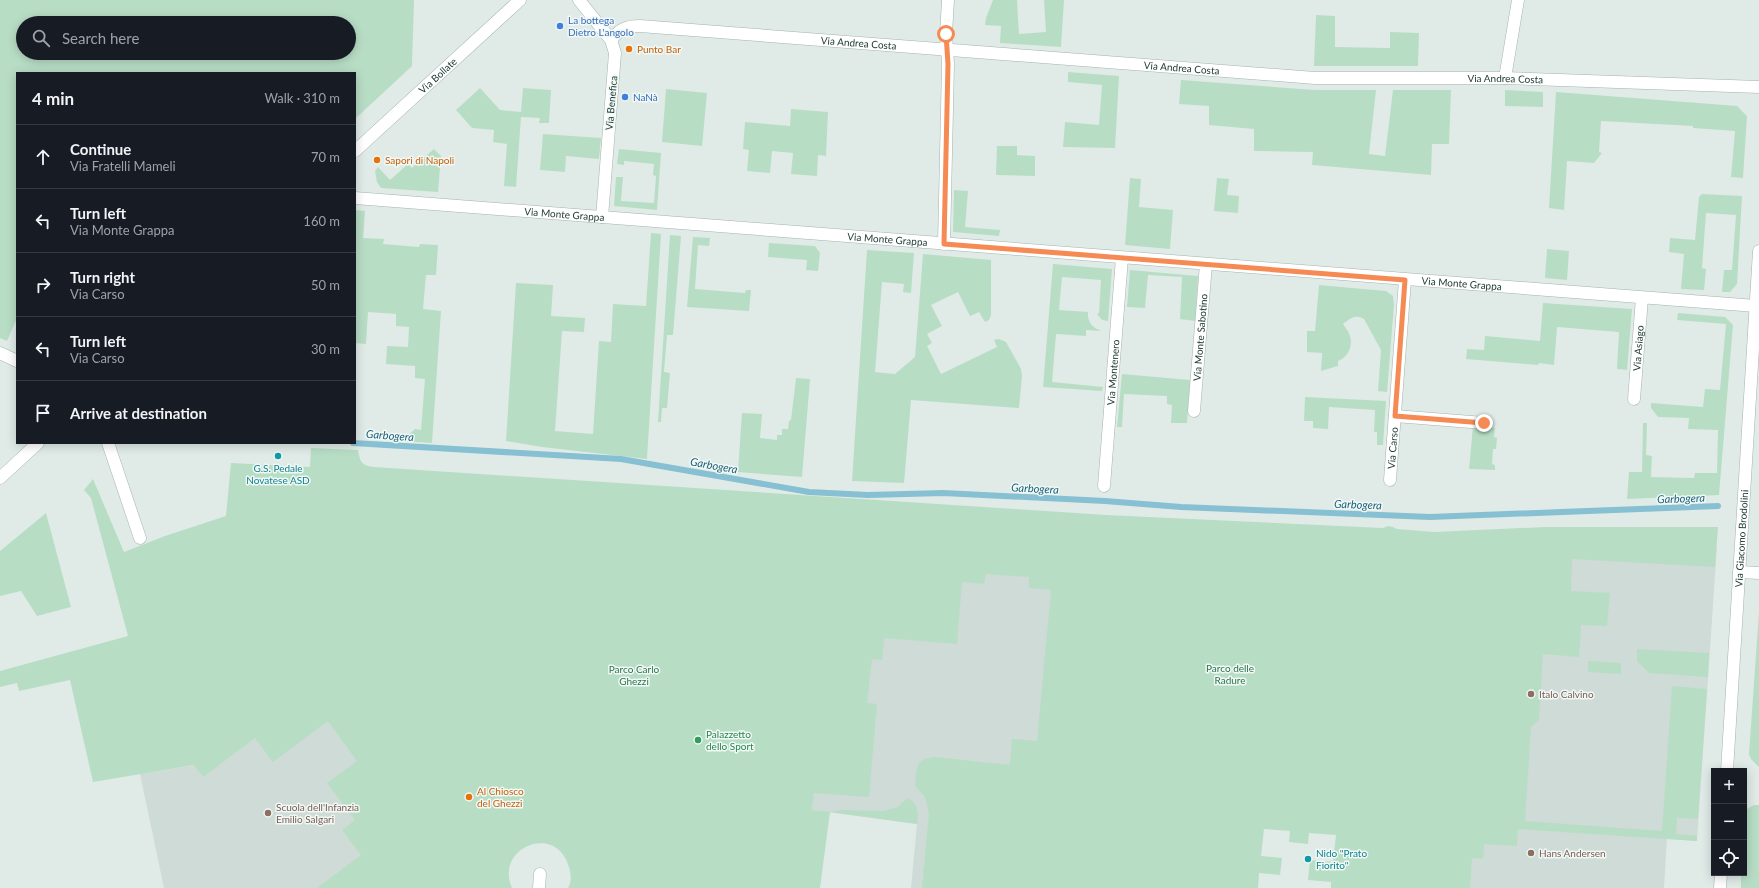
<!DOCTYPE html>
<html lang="en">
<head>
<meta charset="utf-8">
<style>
  body { margin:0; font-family:Lato,sans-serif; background:#242831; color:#f1f3f6 }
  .controls { position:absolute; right:12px; bottom:12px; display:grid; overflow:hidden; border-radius:0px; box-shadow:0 2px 10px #0003 }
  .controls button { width:36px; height:36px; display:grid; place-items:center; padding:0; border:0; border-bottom:1px solid #363941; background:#171b24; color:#f1f3f6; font:20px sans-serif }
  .stop { position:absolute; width:12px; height:12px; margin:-9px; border:3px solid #f58a54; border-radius:50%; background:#fff }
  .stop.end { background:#f58a54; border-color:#fff; box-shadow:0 1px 4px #0008 }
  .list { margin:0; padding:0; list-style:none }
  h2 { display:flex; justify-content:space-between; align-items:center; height:52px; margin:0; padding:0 16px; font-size:17px }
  h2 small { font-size:13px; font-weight:400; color:#9ea1a6 }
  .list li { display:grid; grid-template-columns:26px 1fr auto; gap:12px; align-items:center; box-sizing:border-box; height:64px; padding:0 16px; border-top:1px solid #363941 }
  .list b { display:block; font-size:15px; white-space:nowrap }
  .list p { margin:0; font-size:13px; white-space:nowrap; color:#9ea1a6 }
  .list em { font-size:13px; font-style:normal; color:#9ea1a6 }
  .icon { flex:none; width:22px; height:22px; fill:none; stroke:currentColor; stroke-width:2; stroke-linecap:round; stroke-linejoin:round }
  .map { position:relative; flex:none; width:1759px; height:888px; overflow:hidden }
  .search { position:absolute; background:#171b24; box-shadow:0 2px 10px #0003; left:16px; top:16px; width:340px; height:44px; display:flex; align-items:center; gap:10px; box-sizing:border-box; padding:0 14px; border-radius:22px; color:#9ea1a6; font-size:15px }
  .panel { position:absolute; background:#171b24; box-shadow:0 2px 10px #0003; left:16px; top:72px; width:340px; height:372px; border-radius:0px }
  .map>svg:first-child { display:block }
</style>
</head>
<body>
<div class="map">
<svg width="1759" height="888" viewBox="0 0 1759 888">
  <rect width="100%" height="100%" fill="#e0ebe7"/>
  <path fill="#cedbd6" d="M839,507L1109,524L1091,888H911L917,824L812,810Z
    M1717,546L1697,841L1667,839L1664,888H1385L1336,576Z
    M334,714L360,719L384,888H164L140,774L214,762L258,729Z"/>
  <path fill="#b8ddc5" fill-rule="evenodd" d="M0,0H414L412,66L355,119V73H17V318L7,341L0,338ZM23,23H349V53H23Z
    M993,0H1017L1019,34L1046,32L1044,0H1064L1061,47L1000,43L1001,26L985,25L986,18Z
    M1316,15L1335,16V47L1390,48V32L1419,33L1418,66H1314Z
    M1068,72L1119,76L1115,148L1063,147L1065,122L1099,125L1102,85L1068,82Z
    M1181,80L1315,90H1376L1369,154L1385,156L1393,90H1451L1449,144H1432L1431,175L1312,165L1313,152L1254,151V129L1209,125V106L1179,104Z
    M480,88L500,110L521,112L523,88L551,90L549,123H539L540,118L521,117L516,187L504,186L507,144L493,142L494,130L472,128L456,110Z
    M666,89L707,93L702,146L662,142Z
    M1505,90L1543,92V107L1505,106Z
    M1556,92L1737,106L1747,116L1743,178L1731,177L1735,131L1693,128V126L1601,121L1599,152L1602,153L1594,163L1567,161L1564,210L1549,208Z
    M791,109L828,112L826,156L818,155L817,176L791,174L793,153L772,151L770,173L747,171L749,150L743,149L745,122L790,126Z
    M543,134L601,138L599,159L566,156L565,172L540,170Z
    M997,146H1017V155L1035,156V176L996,175Z
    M434,149L441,156L438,192L381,188L377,182L375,171L378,167L390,180L408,164L412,168Z
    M619,149L661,153L657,210L614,206L616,177H623L621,201L654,203L656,176L653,175L654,164L624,161V165L617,164Z
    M1130,178L1141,179L1139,207L1173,210L1170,249L1125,245Z
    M1217,178L1229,179L1227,195L1239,196L1238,213L1214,211Z
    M954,190L968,191L965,227L1000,230L999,236L953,232Z
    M1702,194L1742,196L1737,284L1730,292H1722L1724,270H1732L1736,215L1706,213L1702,268L1706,269L1704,290L1681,289L1684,254L1669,252L1670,238L1695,240L1699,197Z
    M355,210L365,211L363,238L384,239L383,244L419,247L420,244L438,245L436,275H426L423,309L441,311L432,443L402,441L415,429L421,430L425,379L415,378V366L386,364L387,346L408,347L409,327L396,326V314L368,312L366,344L355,343Z
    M651,233L661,234L647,459L542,447L506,441L516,283L553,285L551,316L585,318L584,332L562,331L555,431L593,434L599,341L611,342L613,304L646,306Z
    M670,235L681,236L673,335H667L664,372L670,373L667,408H662L661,422H658Z
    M693,237L710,238L709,246L698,245L695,289L745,293L746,290H751L749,311L687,307Z
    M769,243L815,246L820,253L818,271L806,270L807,260L768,257Z
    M1547,249L1569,251L1567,280L1545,278Z
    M867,250L914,253L911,293L903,292L904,284L882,282L875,372L895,374L915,357L923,254L991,260V315L989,320L985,322L979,312L970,316L958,292L931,305L942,326L927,334L932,343L927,346L941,374L997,347L994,340L999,339L1006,342L1021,369L1022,376L1019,408L911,400L904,483L852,481Z
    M1053,264L1112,269L1108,321L1102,320L1097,314L1099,313L1101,280L1062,277L1059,310L1088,312C1087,322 1093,329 1103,331L1086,330V336L1056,334L1052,382L1103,387L1102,391L1043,387Z
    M1130,270L1198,276L1195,321L1180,319L1182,277L1148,275L1145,308L1127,307Z
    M1319,285L1386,291L1393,296L1394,305L1387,392L1378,391L1381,350L1364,319C1355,314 1351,318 1343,324C1345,327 1349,332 1350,336C1353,346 1348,357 1338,361V366L1321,371L1322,353L1307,352V331H1315Z
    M1543,303L1632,309L1627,370L1617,369L1619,332L1557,327L1554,365L1539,363L1538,365L1466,359L1467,349L1484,350L1485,336L1540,341Z
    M1678,313L1725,317L1733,325L1719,495L1627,499L1629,472H1642L1643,423H1647L1646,455L1652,456L1651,477L1694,478L1695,473H1717L1718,430L1688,429L1689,418L1658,417L1651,408V403L1703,407L1705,389L1720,390L1726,324L1677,320Z
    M1122,374L1190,380L1187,423H1171L1172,405L1167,404V396L1124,394L1122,427H1117Z
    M796,378L810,379L802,477L738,472L742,413L762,414L760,438L777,440V435H782V429H788L789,421L791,420Z
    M1305,397L1386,401L1383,445H1377V432H1374L1375,410L1329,407L1328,429L1313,428V421H1304Z
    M1473,426L1495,428L1494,437L1497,438L1496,449H1493L1492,464L1495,465V470L1469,469Z
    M311,448L358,450C360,462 362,466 374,467L1106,515L1383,528C1388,525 1392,526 1397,529L1434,532L1545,527H1718L1715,567L1572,559L1571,591L1610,593L1607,626L1581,625L1579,657L1543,654L1539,720L1531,727L1525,821L1662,831L1672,686L1707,689L1698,819L1677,818L1676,834L1697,836V841L1518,829L1517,846L1484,844L1483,859L1472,858L1470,888H1331V882L1308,880L1310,860L1333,862L1336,835L1309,833L1308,844L1289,842L1290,831L1264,829L1261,856L1282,858L1280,875L1259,873L1258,888H922L929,813L925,797L915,786C917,769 914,759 935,757L1010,765L1012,739L1037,741L1051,590L1029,588V577L986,574L984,584L962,582L957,644L884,638L882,660L872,659L867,703L877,704L869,797L814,793L812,810L830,812L841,810L884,811L898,807L907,798C918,803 919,812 917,824L830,812L820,888H568C572,881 571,875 569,867C556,822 494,848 512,888H317L361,855L342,830L355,820L327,783L357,761L328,721L273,762L255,738L203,777L194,765L93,782L70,680L19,691L17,683L0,687V671L128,636L91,498L84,490L93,479L124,552L165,536L226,516L231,463L310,467Z
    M46,513L71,607L37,616L21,591L0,596V551Z
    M1759,612V767L1751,759L1749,754Z
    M1637,649L1709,653L1708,677L1649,673L1637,661Z
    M1588,661L1621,663V674L1588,672Z
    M1754,805H1759V888H1741V873H1744L1745,813L1747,809Z"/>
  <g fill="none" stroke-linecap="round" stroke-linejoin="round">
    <path stroke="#86c0d2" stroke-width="6" d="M353,443L621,459L809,492L868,495L943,493L1105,501L1181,507L1430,517L1718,506"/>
    <g stroke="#a3b3af" stroke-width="13">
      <g id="minor">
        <path d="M579,0L611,40L615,53L602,217"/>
        <path id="s1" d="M611,40C620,29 626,26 640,26L1315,78H1505L1759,87"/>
        <path d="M1505,78L1518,0"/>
        <path id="s2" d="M355,151L520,0"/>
        <path id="s3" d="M355,198L1756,306"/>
        <path d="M944,244L948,64L946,34L948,0"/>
        <path d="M0,353L17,361"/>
        <path id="s4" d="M1634,399L1642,298"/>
        <path id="s5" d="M1194,411L1206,264"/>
        <path d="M1395,416L1484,423"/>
        <path d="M108,443L140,538"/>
        <path d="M0,478L38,443"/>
        <path id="s6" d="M1390,480L1405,280"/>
        <path id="s7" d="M1104,486L1122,258"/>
        <path d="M1739,572L1759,573"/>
        <path d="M539,888L540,874"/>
      </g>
    </g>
    <g stroke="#a3b3af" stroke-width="13">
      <g id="tertiary">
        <path id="s8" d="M1727,771L1759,251"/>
        <path d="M1720,888L1721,873"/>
      </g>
    </g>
    <use href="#minor" stroke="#fff" stroke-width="12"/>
    <use href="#tertiary" stroke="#fff" stroke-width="12"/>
  </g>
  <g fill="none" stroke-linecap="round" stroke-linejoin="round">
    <path stroke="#f58a54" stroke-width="5" d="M946,34L948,64L944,244L1405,280L1395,416L1484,423"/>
  </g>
  <g fill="#3f7fe0" stroke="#f1f8f5" stroke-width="1.5">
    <circle cx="560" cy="26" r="4"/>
    <circle cx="625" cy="97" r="4"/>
  </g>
  <g fill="#e8710a" stroke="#f1f8f5" stroke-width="1.5">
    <circle cx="629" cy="49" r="4"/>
    <circle cx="377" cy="160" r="4"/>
    <circle cx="469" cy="797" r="4"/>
  </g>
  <g fill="#0f9aa8" stroke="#f1f8f5" stroke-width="1.5">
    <circle cx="278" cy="456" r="4"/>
    <circle cx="1308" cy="859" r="4"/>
  </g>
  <g fill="#8d6e63" stroke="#f1f8f5" stroke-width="1.5">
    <circle cx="1531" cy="694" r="4"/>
    <circle cx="268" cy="813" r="4"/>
    <circle cx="1531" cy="853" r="4"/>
  </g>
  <circle fill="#2e9e5b" stroke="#f1f8f5" stroke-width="1.5" cx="698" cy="740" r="4"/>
  <g text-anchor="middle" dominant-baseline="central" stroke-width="3" stroke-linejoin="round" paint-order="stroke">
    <g font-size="10" fill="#366cbe" stroke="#f1f8f5" text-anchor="start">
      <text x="568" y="20">La bottega<tspan x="568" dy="12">Dietro L'angolo</tspan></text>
      <text x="633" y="97">NaNà</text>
    </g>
    <g font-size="10" fill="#203c37" stroke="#f1f8f5">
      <text stroke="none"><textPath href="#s1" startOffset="253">Via Andrea Costa</textPath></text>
      <text stroke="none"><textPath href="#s1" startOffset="577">Via Andrea Costa</textPath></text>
      <text stroke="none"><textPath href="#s2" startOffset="112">Via Bollate</textPath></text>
      <text stroke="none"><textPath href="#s1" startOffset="901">Via Andrea Costa</textPath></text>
      <text transform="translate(611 103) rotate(-85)">Via Benefica</text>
      <text stroke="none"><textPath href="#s3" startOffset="210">Via Monte Grappa</textPath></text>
      <text stroke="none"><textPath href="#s3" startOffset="534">Via Monte Grappa</textPath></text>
      <text stroke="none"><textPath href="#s3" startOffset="1110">Via Monte Grappa</textPath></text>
      <text stroke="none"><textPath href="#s5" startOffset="74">Via Monte Sabotino</textPath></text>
      <text stroke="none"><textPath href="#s4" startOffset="51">Via Asiago</textPath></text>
      <text stroke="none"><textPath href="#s7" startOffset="114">Via Montenero</textPath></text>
      <text stroke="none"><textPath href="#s6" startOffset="32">Via Carso</textPath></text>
      <text stroke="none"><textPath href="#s8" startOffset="233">Via Giacomo Brodolini</textPath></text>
    </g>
    <g font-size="10" fill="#c56008" stroke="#f1f8f5" text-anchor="start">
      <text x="637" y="49">Punto Bar</text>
      <text x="385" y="160">Sapori di Napoli</text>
      <text x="477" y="791">Al Chiosco<tspan x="477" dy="12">del Ghezzi</tspan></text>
    </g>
    <g font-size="10" fill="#0d838f" stroke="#f1f8f5">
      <text x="278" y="468">G.S. Pedale<tspan x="278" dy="12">Novatese ASD</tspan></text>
      <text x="1316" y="853" text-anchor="start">Nido "Prato<tspan x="1316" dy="12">Fiorito"</tspan></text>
    </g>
    <g font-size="10" fill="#2a744d" stroke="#f1f8f5">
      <text x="1230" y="668">Parco delle<tspan x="1230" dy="12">Radure</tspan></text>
      <text x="634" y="669">Parco Carlo<tspan x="634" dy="12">Ghezzi</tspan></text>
    </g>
    <g font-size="10" fill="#785e54" stroke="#f1f8f5" text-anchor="start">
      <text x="1539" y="694">Italo Calvino</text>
      <text x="276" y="807">Scuola dell'Infanzia<tspan x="276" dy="12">Emilio Salgari</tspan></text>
      <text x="1539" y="853">Hans Andersen</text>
    </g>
    <g font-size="10" fill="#27864d" stroke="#f1f8f5" text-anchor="start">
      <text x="706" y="734">Palazzetto<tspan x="706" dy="12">dello Sport</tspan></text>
    </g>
    <g font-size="11" font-style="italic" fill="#196179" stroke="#f1f8f5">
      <text transform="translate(390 435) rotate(4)">Garbogera</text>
      <text transform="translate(714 465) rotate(10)">Garbogera</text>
      <text transform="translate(1035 488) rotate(3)">Garbogera</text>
      <text transform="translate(1681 498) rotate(-2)">Garbogera</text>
      <text transform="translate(1358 504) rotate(2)">Garbogera</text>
    </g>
  </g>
</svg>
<div class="controls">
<button>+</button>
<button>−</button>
<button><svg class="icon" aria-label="locate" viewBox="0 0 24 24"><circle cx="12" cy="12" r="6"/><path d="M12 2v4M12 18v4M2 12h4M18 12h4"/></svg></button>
</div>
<div class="stop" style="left:946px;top:34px"></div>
<div class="stop end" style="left:1484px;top:423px"></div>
<div class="search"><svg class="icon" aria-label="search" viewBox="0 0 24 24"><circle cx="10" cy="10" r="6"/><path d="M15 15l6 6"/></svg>Search here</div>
<section class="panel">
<h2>4 min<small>Walk · 310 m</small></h2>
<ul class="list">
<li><svg class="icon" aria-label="ahead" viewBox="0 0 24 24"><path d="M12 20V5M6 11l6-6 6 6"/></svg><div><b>Continue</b><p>Via Fratelli Mameli</p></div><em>70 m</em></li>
<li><svg class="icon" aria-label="left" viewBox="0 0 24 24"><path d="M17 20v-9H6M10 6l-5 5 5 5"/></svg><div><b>Turn left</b><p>Via Monte Grappa</p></div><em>160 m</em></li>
<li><svg class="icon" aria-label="right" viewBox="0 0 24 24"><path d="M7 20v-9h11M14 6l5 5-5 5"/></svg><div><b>Turn right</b><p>Via Carso</p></div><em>50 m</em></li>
<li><svg class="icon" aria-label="left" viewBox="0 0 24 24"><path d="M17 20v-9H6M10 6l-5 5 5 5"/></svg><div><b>Turn left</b><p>Via Carso</p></div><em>30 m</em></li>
<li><svg class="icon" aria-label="arrive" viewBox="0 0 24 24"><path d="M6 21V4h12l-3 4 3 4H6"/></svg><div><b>Arrive at destination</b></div></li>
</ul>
</section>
</div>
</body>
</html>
